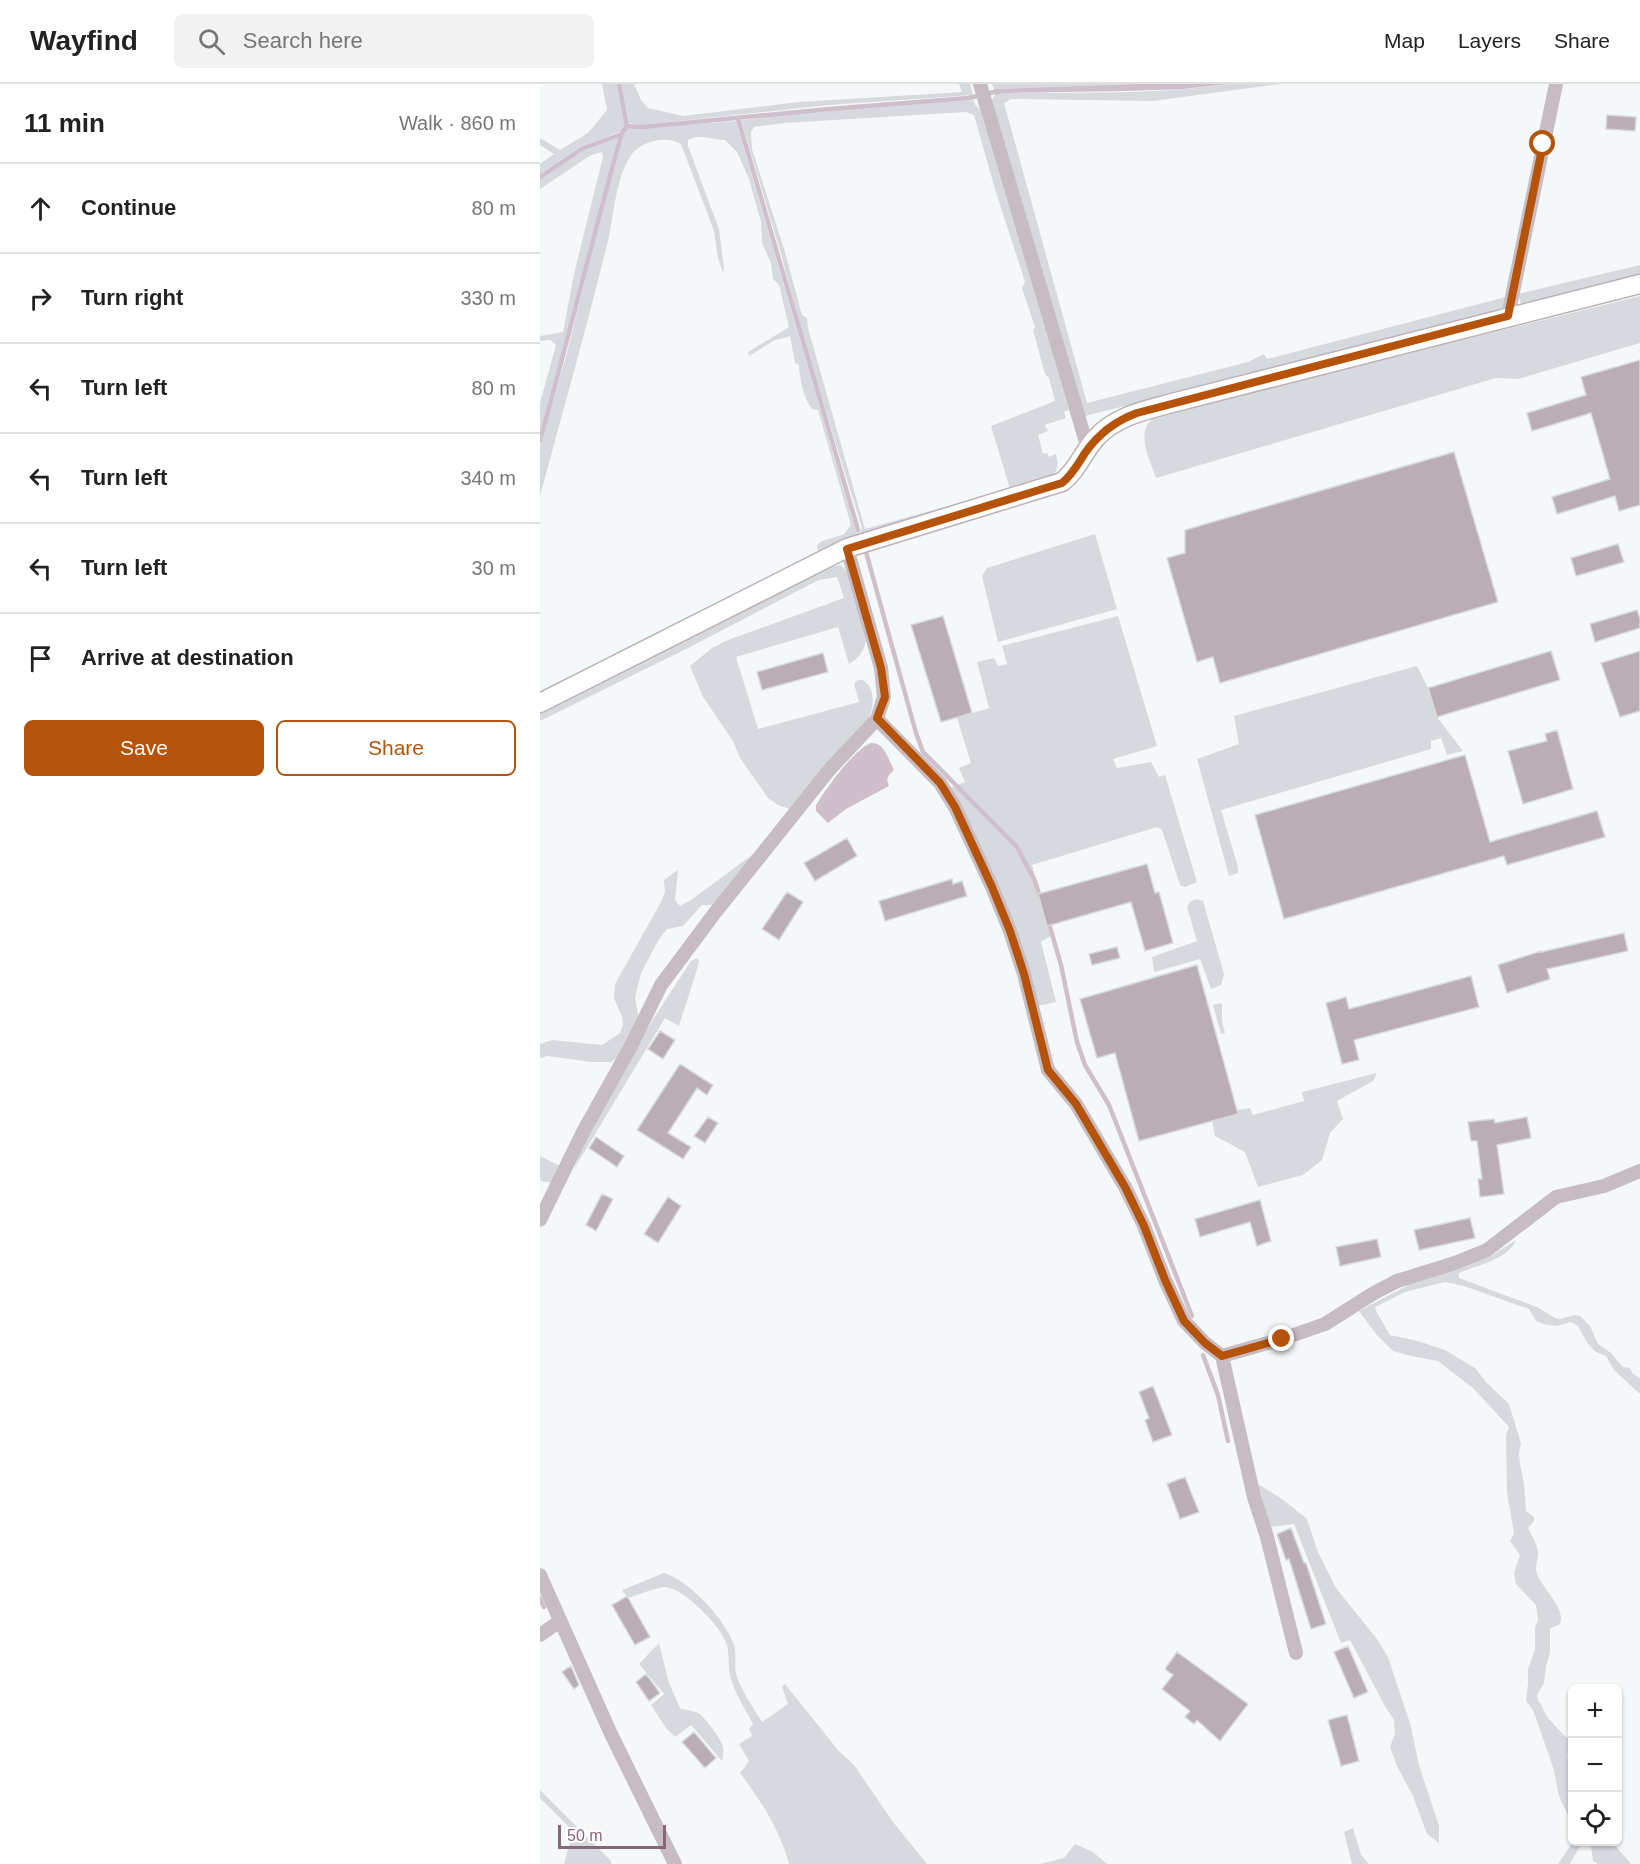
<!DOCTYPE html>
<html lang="en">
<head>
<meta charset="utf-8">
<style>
  body { margin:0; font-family:Arial,sans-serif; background:#f2f2f2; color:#222 }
  .controls { position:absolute; right:18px; bottom:18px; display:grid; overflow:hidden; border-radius:9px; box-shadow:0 2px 4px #0004 }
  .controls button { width:54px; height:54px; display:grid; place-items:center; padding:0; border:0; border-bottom:2px solid #e0e0e0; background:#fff; color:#222; font:30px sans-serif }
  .scale { position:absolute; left:18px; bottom:15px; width:108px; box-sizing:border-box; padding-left:6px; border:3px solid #866779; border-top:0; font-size:16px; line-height:21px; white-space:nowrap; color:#866779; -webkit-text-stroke:4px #fff; paint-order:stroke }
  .stop { position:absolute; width:18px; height:18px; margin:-14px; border:4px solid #b45309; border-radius:50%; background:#fff }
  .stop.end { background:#b45309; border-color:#fff; box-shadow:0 2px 6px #0008 }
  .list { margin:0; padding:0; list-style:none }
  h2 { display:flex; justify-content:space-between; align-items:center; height:78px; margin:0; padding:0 24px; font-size:26px }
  h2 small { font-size:20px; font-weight:400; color:#767676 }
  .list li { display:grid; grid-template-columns:39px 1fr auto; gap:18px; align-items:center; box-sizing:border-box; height:90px; padding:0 24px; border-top:2px solid #e0e0e0 }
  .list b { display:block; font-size:22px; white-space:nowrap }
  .list em { font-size:20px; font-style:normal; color:#767676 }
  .actions { display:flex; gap:12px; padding:18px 24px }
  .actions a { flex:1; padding:14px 0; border:2px solid #b45309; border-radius:9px; text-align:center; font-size:21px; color:#b45309 }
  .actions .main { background:#b45309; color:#fff }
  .icon { flex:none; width:33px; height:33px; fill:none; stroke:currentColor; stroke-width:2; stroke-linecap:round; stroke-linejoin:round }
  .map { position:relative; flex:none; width:1100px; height:1780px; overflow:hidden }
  header { display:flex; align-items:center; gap:36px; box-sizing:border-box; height:84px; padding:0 30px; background:#fff; border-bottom:2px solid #e0e0e0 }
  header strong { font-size:28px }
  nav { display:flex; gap:33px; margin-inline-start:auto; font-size:21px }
  .search { width:420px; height:54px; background:#f2f2f2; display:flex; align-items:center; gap:15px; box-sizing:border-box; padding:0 21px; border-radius:9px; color:#767676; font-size:22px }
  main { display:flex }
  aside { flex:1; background:#fff }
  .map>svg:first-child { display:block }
</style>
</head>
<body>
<header>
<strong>Wayfind</strong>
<div class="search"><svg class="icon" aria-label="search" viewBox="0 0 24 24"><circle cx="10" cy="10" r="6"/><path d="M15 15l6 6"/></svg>Search here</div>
<nav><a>Map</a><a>Layers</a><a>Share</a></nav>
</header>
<main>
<aside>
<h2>11 min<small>Walk · 860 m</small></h2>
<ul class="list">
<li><svg class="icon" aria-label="ahead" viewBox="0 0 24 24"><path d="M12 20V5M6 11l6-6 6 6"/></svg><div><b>Continue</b></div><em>80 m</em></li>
<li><svg class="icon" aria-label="right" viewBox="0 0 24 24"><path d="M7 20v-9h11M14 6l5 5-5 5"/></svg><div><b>Turn right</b></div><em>330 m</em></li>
<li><svg class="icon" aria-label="left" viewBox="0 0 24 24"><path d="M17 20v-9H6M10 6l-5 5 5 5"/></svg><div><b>Turn left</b></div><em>80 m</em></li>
<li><svg class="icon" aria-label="left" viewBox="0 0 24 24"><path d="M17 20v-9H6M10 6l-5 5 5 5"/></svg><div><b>Turn left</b></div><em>340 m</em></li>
<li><svg class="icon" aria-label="left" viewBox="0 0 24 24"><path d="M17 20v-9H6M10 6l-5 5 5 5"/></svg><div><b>Turn left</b></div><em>30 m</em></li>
<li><svg class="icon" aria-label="arrive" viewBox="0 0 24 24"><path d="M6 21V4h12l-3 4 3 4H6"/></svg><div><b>Arrive at destination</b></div></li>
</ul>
<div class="actions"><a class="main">Save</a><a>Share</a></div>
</aside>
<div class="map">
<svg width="1100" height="1780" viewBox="0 0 1100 1780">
  <rect width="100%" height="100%" fill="#f5f8f8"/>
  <path fill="#d6dadf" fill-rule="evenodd" d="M62,0H78L86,42L82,47L42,62L0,90V80L14,70L0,61V54L20,66L48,49L67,26Z
    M81,0H94L101,16L108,24L143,32L259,18L422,8L419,0H430L433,11L289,21L101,41L89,39Z
    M452,0H597L454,5Z
    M688,0H740L613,17L471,15L464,19L547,319L708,278L724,270L727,275L966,213L963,225L951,230L541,333L450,19L455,11L465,9C539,8 615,11 688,0Z
    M434,16L435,21L440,25L529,326L524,328L526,334L505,341L508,347L498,351L503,370L507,369L509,373L516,370L518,380L515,391L322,455L0,616V608L278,467L277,462L280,458L304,450L311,441L278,326L272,325C263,313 260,296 259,281L255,279L250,252L233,257L209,272L208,268L249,243L239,201L233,195L231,179L222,159L221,138L209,95L197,68L185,56C172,56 160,49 148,56V62L179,145L184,184L183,189L178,174L174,147L141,60C128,51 101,57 92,70C76,92 74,130 68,157C47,242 23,327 0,412V361L27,269L61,131L84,50L88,43L101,44L196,37L316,448L320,449L322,444L264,257L241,170L201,36L289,26ZM426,28L434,31L455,105L485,198L482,204L495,243L493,246L505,290L509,294L515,317L451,342L470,405L325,445L268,244L267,234L262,231L245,168L212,65L211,48L214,43L244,39Z
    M81,51L0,351V319L16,261L10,256L0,257V252L23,248L34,190L63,73L62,68L51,71L0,105V94L43,65Z
    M1100,181V194L991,222L981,220L978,210Z
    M1100,212V259L978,295L956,294L616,394C611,379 599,356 607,341C609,337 615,334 618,331Z
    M555,450L577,525L458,558L442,492L447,484Z
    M300,481C314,489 322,540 326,557C323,568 319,574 309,580L298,543L196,573L218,645L319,618L314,600L318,596H323C338,607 333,626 326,641L250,725L238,721L228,714L200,674L193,657L163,613L150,582L172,564L188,556L304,514L297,493L279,496L267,502L146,565L0,637V629L292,483Z
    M578,532L617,662L573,675L577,684L611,678L619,693L625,691L657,798L645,803L640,801L622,746L617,743L492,781L512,851L501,858L516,918L497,922L409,704L425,698L419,684L431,679L417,634L449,624L437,578L454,574L458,582L467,580L462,562Z
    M877,582L888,604L897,633L923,667L907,671L901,654L891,657V665L681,726L698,783V789L689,792L657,675L699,660L694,632Z
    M216,768L174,821H162L143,842L127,845L119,855L101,889L95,914L99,935L82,970L71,978H51L8,972L0,974V960L12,956L62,961L80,949L83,941L82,933L74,914L75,900L121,818L125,808L124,796L138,786L135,816L140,822L151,816Z
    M656,815L663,817L684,890L681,901L671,905L660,875L614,888L612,873L657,857L647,823L650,818Z
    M156,874L159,876L158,882L139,942L125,934L34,1085L49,1046L76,997L117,929L151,877Z
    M682,919V937L685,949L681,950L673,921Z
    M837,989L833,997L797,1017L803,1035L790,1049L782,1076L763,1091L718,1103L705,1068L675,1052L672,1037L698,1030L697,1026L710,1024L713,1031L764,1017L762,1008Z
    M0,1072L20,1082L13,1099L1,1097L0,1095Z
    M976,1156C969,1175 936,1182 919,1189V1194L997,1223L1015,1234L1021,1235L1034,1231L1040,1232L1050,1242L1058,1260L1071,1269L1083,1283L1090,1284L1093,1290L1100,1294V1310L1074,1286L1066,1272L1056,1268L1048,1260L1038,1242L1031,1238L1016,1242L1003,1240L996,1237L989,1225L980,1222L924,1202L905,1198L865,1208L835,1223L836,1227L850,1251L878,1257L905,1266L935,1284L947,1299L969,1320L981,1359L979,1369L980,1380L984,1400L986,1427L994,1433V1437L988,1444C992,1452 999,1463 998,1471C998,1476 995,1481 996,1486C999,1503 1029,1525 1019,1541L1010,1544V1569L1006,1582L1004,1599L997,1611L998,1617C1003,1621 1002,1623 1005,1629C1008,1635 1026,1654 1032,1657V1681L1027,1669L1032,1702V1740L1019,1712L1013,1683L993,1626L986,1617L988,1600V1585L995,1565V1544L998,1535L996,1521L976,1500L974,1489L980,1471L970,1457L974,1450L967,1408L966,1351L969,1343L933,1304L898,1277L871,1272L853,1267L836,1250L819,1227L874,1198L951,1172Z
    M713,1397L742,1415L767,1435L778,1468L796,1504L837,1555L848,1573L870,1639L879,1681L899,1742V1759L887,1750L873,1712L857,1682L850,1663L855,1649L854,1636L846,1624L810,1556L801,1559L754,1440L729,1443Z
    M124,1489C150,1497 185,1535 194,1561C197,1571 194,1580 196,1589C198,1602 215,1626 222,1638L248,1620L242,1603L245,1600L298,1666L314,1681L353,1738L387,1780H249C240,1746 221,1717 200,1689L209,1677L199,1660L212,1652L209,1645L213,1640C206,1626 197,1613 192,1598C187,1586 190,1574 187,1561C182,1543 143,1503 124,1503C114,1504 98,1511 88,1514L82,1506Z
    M119,1559L129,1599L140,1624C146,1627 152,1626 158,1629C164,1632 182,1656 183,1663C184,1667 183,1673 182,1677L151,1641L135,1653L126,1644L111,1621L124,1610L99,1580Z
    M0,1706L71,1777V1780H24L33,1747L0,1714Z
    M813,1744L821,1771L829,1780H812L804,1748Z
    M1033,1758H1042L1030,1780H1018Z
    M1053,1758H1072L1091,1780H1058L1053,1777L1051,1762Z
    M535,1760L553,1768L567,1780H500L524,1774Z"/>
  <path fill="#cebfcb" d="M597,0H688L644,5L585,7L465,9L455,11L454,5Z
    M331,659C345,659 348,675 354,686L349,691L347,696L349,702L306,725L288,739L276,727V721C286,705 313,666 331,659Z"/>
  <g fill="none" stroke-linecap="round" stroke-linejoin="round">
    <path stroke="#cebfcb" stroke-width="4.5" d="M198,35L318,446
      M87,42L102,43L289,25L429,14L454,8
      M0,93L43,64L82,50
      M0,356C29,254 53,151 82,49L87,42L79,0
      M326,468L376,649L383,668L394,679L477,763L495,797L500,813
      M508,836L521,881L537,958L545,981L569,1021L652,1232
      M663,1271L678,1311L688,1357
      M0,1514L4,1523"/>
  </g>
  <path fill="#baadb5" stroke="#d7dada" stroke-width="1.5" d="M1067,31L1096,33L1095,47L1066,45Z
    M1100,276V421L1079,427L1075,412L1017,430L1012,413L1070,395L1051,329L992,347L987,329L1046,311L1041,293Z
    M914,368L958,518L680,599L673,573L657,578L627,474L645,469V446Z
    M1078,460L1084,478L1036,492L1031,474Z
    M1097,526L1100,535V544L1055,558L1050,540Z
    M403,532L432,629L401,638L371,541Z
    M1011,567L1020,596L897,633L888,604Z
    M1100,567V627L1080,633L1061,579Z
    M283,569L288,588L222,606L217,588Z
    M1017,646L1033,705L983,720L968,667L1007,657L1005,650Z
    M925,671L950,758L1057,727L1065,753L967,781L964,772L744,835L715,731Z
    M307,754L317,772L275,797L264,779Z
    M607,780L615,809L619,808L633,859L605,867L591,818L507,842L498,810Z
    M412,795L413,800L422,797L427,812L345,837L339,817Z
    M247,808L263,818L239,856L222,845Z
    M1084,849L1088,867L1007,885L1010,895L967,909L958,881L1001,867V868Z
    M577,863L580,874L552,881L549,870Z
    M657,881L698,1030L599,1057L575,969L557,974L540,915Z
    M931,892L939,923L814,956L819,976L802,980L786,919L806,913L809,925Z
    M120,947L135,956L123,975L108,965Z
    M140,980L173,1001L167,1011L157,1004L128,1049L151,1063L143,1075L97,1046Z
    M168,1033L178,1039L165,1059L154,1052Z
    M987,1033L991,1054L957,1061L964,1110L940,1113L938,1095H942L937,1057H931L928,1038L954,1035L955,1039Z
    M56,1053L84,1072L77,1083L49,1064Z
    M62,1110L73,1115L56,1147L46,1141Z
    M128,1113L141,1122L118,1159L104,1150Z
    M720,1116L731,1157L717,1162L710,1138L660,1153L655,1135Z
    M930,1134L935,1154L879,1166L874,1146Z
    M837,1155L841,1173L800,1182L796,1163Z
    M613,1302L632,1351L613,1358L605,1336L609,1334L599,1308Z
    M645,1393L659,1428L640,1435L627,1400Z
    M751,1444L764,1479H766L786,1540L771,1545L749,1475L746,1476L737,1450Z
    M87,1512L110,1553L95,1561L72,1521Z
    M808,1562L828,1608L814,1614L794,1568Z
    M637,1568L708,1620L680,1657L657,1636L654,1640L645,1633L650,1627L622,1605L633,1591L625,1585Z
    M31,1582L39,1601L34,1605L22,1588Z
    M106,1590L120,1609L109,1617L96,1598Z
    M807,1631L819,1677L801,1682L788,1636Z
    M154,1648L176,1674L165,1684L142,1658Z"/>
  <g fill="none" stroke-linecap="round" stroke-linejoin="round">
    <g stroke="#bcb1b8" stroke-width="21">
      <path id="secondary" d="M0,619L307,464L522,398C537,387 543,368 556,354C577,331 607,326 636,318L1100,200"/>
    </g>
    <path stroke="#c6bcc2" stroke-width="14" d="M440,0L548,365
      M968,232L1016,0
      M337,635L400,699L415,723L452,803L470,847L484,890L508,986L536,1020L585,1103L604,1142L625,1196L644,1237L665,1259L682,1272L714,1413L727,1453L756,1569
      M0,1136L43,1048L91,962L121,901L174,830L290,685L337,635L344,613L341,584L307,464
      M682,1272L742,1255L785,1240L834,1209L857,1197L915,1179L947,1166L1016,1113L1064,1102L1100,1087
      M0,1491L71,1650L135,1780
      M0,1551L20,1537"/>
    <use href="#secondary" stroke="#fff" stroke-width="18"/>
  </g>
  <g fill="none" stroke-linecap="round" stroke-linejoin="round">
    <path stroke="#b45309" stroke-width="8" d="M742,1255L682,1272L665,1259L644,1237L625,1196L604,1142L585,1103L536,1020L508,986L484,890L470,847L452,803L415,723L400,699L337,634L345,613L341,584L307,465L522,399C532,391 538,380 545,369C559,349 575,337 597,329L968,232L1003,60"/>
  </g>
</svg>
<div class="controls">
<button>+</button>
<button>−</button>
<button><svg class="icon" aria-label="locate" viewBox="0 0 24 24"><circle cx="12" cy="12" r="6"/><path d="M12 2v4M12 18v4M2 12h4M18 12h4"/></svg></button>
</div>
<div class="scale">50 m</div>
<div class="stop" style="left:1003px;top:60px"></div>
<div class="stop end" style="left:742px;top:1255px"></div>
</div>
</main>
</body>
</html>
